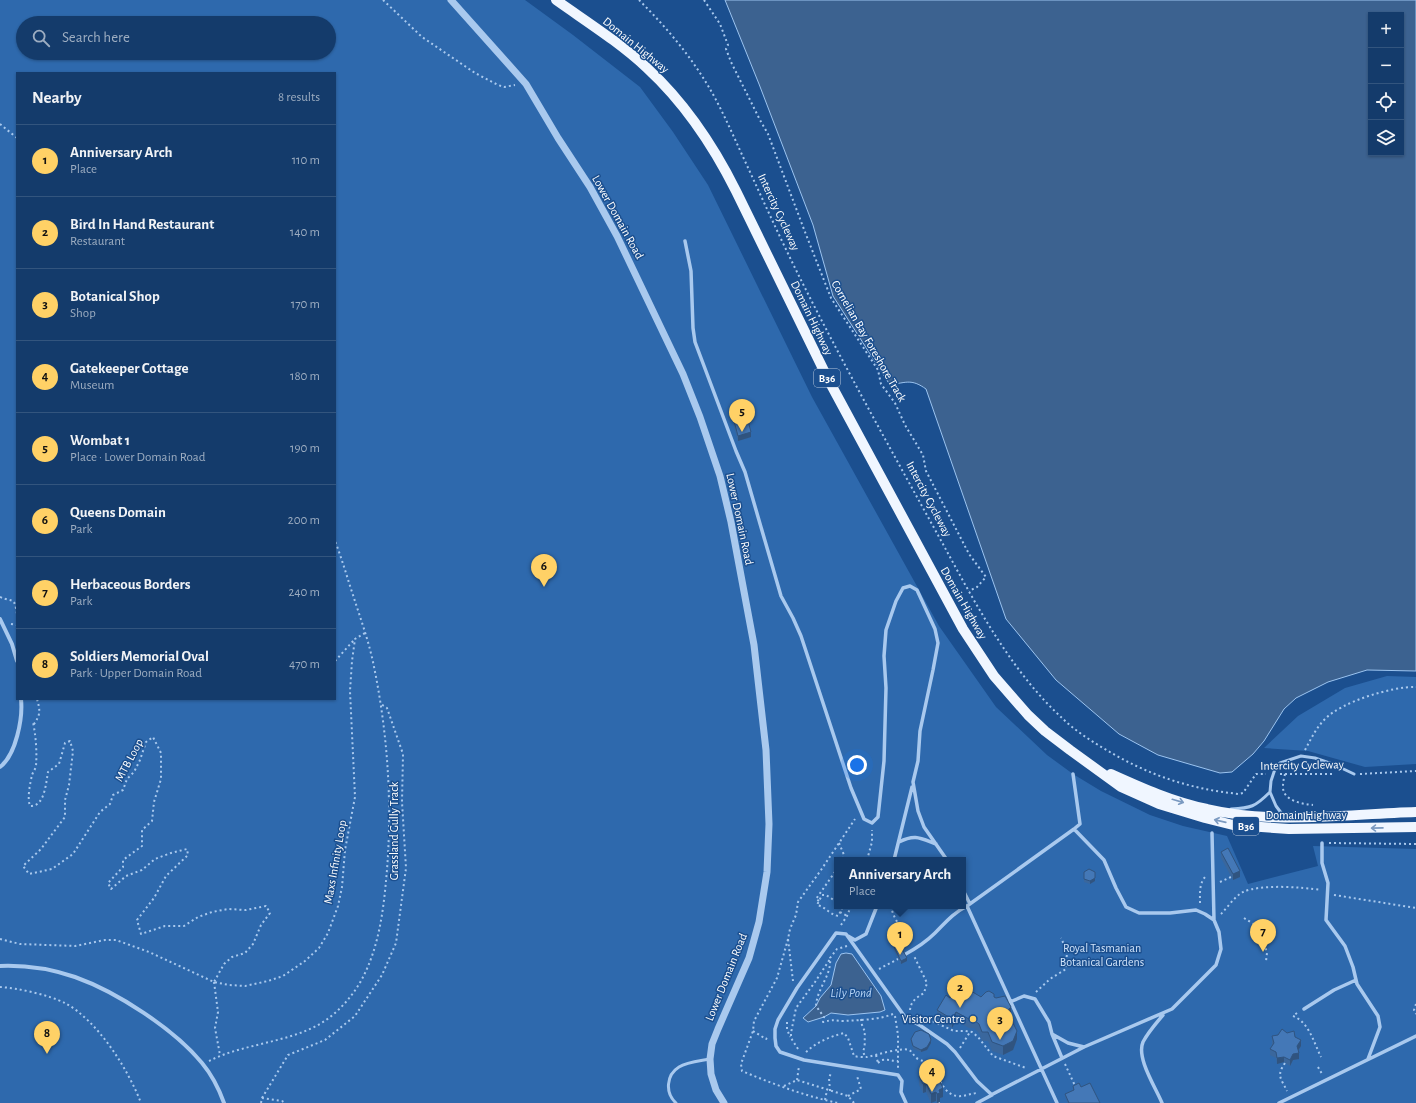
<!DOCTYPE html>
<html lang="en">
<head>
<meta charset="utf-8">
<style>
  body { margin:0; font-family:"Alegreya Sans",sans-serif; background:#1d4271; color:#f1f3f6 }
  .controls { position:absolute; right:12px; top:12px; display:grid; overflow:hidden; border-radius:0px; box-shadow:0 1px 3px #0004 }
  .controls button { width:36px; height:36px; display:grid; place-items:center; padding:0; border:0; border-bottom:1px solid #33557e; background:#143b6b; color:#f1f3f6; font:20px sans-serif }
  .you { position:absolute; left:857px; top:765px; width:14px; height:14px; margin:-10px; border:3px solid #fff; border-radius:50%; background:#1a73e8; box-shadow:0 0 0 6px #1a73e833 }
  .badge { display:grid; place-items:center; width:26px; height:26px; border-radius:50%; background:#ffd166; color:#111; font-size:13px; font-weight:700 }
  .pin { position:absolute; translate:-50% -33px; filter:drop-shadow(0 1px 2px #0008) }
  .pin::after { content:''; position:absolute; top:21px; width:14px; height:12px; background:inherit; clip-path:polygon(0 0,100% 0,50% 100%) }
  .popup { position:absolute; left:834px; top:857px; width:132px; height:52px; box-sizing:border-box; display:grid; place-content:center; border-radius:0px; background:#143b6b; filter:drop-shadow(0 1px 3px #0005); font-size:13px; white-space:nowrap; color:#9dadc1 }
  .popup b { font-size:15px; color:#f1f3f6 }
  .popup::after { content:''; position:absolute; left:50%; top:100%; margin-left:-8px; border:8px solid transparent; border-top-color:#143b6b }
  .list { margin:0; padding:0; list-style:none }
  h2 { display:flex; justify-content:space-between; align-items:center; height:52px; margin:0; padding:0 16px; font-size:17px }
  h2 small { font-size:13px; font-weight:400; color:#9dadc1 }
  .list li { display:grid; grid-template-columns:26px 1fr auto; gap:12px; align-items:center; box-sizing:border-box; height:72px; padding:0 16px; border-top:1px solid #33557e }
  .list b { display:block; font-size:15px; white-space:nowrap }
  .list p { margin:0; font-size:13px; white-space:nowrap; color:#9dadc1 }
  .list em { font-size:13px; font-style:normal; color:#9dadc1 }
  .icon { flex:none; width:22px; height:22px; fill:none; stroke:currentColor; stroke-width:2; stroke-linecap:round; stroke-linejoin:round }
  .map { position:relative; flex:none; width:1416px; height:1103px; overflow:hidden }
  .search { position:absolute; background:#143b6b; box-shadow:0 1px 3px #0004; left:16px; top:16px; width:320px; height:44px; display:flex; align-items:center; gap:10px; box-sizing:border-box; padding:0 14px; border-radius:22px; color:#9dadc1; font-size:15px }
  .panel { position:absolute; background:#143b6b; box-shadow:0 1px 3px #0004; left:16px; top:72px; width:320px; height:628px; border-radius:0px }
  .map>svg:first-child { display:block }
</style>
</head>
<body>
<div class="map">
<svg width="1416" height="1103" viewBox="0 0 1416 1103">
  <rect width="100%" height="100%" fill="#1b4f8f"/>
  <path fill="#2e69ad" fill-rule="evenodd" d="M0,0H525L573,35L640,87L673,132L708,185L812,397L939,626L996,707L1047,755L1073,774L1101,791L1150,815L1183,826L1227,836L1248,884L1318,866L1313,846L1416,849V1103H0ZM23,23H329V53H23ZM17,73H335V699H17ZM837,860H963V906H837Z
    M1387,676L1416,677V764L1365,767L1308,751L1264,748L1298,716L1345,688Z"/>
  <path fill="#3c6290" stroke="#9cc4f0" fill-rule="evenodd" d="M725,0H1416V671L1367,670L1328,682L1296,698L1284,709L1264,741L1253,754L1232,772L1220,773L1158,755L1119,734L1056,680L1006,619L926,389C912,379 907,382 890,385L833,296L813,225L759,84ZM1371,15H1401V153H1371Z
    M846,953L852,954L881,996L885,1010L880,1012L848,1015L831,1013L824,1017L808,1022L803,1018L816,1006L820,998L831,985L836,963L841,954Z"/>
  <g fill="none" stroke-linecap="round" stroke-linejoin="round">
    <path stroke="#a9c9ee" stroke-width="2" stroke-dasharray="2 3" stroke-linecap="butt" d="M383,0L422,37L475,73L498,85L504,87L515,85
      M639,0C662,23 684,48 702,76C719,102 731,131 744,159C762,198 780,238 799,276C845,368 895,457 944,546C976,605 1012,672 1061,717C1073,729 1088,739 1103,748C1146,774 1188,789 1239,794L1243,793L1256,774H1266
      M704,0L720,24L728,45L726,49L731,62L760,120L768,134L805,232L831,298L878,370L881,384L895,403L905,425L923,455L926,471L969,554L986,577L977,587L969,591
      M0,124L17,138
      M0,597C14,603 14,596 17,614
      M11,624L17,625
      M335,661L354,640
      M37,699C40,710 41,714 34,724L33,722C36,737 37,752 36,766C35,770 33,772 32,775C30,784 27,798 30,806C45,807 46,782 48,772L59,764L65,743L70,741L73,751L69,785L65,800V817L41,849L23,866L29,874L52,869L73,854L100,812L110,804L113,795L123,790L127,779L134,772L140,760L146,742L153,737L161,753V779L154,802L152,821L142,830V846L123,860V867L108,883L111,889L126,876L142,870L155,859L171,853L187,849L188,855L166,876L154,898L137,920L141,934L165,926H184L198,917L212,912L228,909L246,910L266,906L270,913L261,925L253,944L245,953L232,957L224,964L214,982
      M1305,750C1311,739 1316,728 1325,719C1341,702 1393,686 1416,687
      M1280,774H1334
      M1285,774C1284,778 1283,782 1283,786C1282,801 1303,804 1313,805
      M1360,774L1416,771
      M839,843L844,855L843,860
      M1329,843L1416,844
      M867,860L872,842V830
      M1220,882L1231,877
      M1334,895L1416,908
      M819,901L816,899L837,869
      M837,902L826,895H822L817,905C826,907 829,914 838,916L842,909L840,906
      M1200,903C1200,894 1199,884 1205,877
      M891,906L893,914L908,943
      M840,912L847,916
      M1221,914C1228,907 1234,897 1243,892C1260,884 1302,887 1321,890
      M1244,918L1260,928L1267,953L1266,961
      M841,925L847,916L851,906
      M0,939L20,944L75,946L105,940H116L149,952L214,982L229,985L245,986L268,981L283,976L305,961L319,948L328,933L338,906L342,887L345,850L355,797L350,691L352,661L355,639L365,633
      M788,939L777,978L754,1021L753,1031L741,1064L742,1071C773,1084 805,1096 838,1103
      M847,946L837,949L830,958C832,975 817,988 816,1006L824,1017L823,1022C833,1019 835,1021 844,1021C860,1020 878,1020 893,1014
      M879,969L898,959
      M793,981L788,939L790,929L796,915L798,902L821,870L855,819
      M214,982L218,1012L215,1028L220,1055
      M0,987C18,988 49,995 65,1003C98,1021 128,1069 141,1103
      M1036,992L1050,979L1066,969L1067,951L1061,938
      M1416,1004L1414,1010L1416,1014
      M910,1010C911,1001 916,998 924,993L927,983L914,956
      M1297,1013L1293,1016C1309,1022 1314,1043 1321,1057
      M895,1016L898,1035V1068
      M861,1019L862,1025L865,1032C864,1038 866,1046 863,1051L865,1057
      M928,1020L932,1021L954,1031H965L972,1032L978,1037L993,1056L1026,1068
      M787,1022V1029L790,1037
      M753,1031L766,1039L767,1038
      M960,1048L970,1032
      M798,1049L791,1038V1033L796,1008L815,982L830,959
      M806,1052C817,1042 829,1037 844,1033L848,1038L854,1056C858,1057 863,1057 867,1057C876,1055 902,1047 909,1050C913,1052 914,1057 918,1059C922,1061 925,1061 929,1064C938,1073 942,1094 957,1096C964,1097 971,1093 978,1093
      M876,1055L878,1063
      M209,1061C248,1041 302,1043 335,1013C346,1003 355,992 362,979C378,949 383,914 386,881C393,808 388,733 373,662C368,639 360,617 353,595C347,577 342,559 335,541
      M878,1063L882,1060C888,1059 892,1061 898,1061
      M1285,1063C1276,1076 1281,1078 1287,1091
      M1065,1064L1076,1088
      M1318,1067L1322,1074
      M797,1080L799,1066
      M784,1086L797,1080L848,1096L854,1103
      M830,1091L829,1078L831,1073
      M848,1096L861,1089L857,1076
      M262,1098L288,1055L325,1040L355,1016L382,975L396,943L406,868L402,802L403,754L387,708L381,704
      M825,1100L827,1090
      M939,1102V1103
      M261,1103L262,1098L282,1101L285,1103"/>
    <path stroke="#a9c9ee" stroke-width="3" d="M1231,809C1251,808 1255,807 1270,792
      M1282,814L1276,806L1270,792L1271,781L1275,769L1280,763L1301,756L1315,758L1335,765L1354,774
      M676,1103C665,1093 666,1075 679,1067C687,1062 700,1061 710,1059"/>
    <path stroke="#a9c9ee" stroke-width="3.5" d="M685,241L691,271L693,328L695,342L736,451L745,472L781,596L793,618L801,636L851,788L864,819L872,823L878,817L884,761L886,688L884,656L886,630L896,601L903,588L910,586L917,590L935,629L938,643L933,670L920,731L918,761L913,782L918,811L924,827L947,860
      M1073,774L1080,824L1074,829
      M899,842C915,834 920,838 936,844
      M1322,843V863L1328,883L1326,920L1345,946L1353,967L1357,984L1378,1016L1380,1027L1368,1059
      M894,860L912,787
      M963,890L970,904
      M848,936L855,940L866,934L877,906
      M904,955C915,949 926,942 935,933C947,921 952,914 967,906
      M1010,1002L1024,996L1035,999L1049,1022L1052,1034
      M1304,1009L1334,990L1356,980
      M1062,1058L1052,1034L1068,1043L1084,1047
      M991,1095L1084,1047L1172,1009L1216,965L1221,949L1219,932L1214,920L1212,833
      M906,1103L901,1092L902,1081L898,1075L804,1060L780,1052L776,1046L775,1038V1029L778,1020L797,988L836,933L846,934L905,1017L921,1026L947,1044L955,1052L977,1081L992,1095L977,1103
      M1057,1103L967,906L1074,829L1104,860L1116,888L1126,907L1139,913H1170L1196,910L1205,914L1214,920
      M1162,1103C1156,1088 1136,1058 1143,1042C1147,1034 1157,1022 1163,1015
      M1279,1103L1416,1036"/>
    <path stroke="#a9c9ee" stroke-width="4" d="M0,619L12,644L17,661
      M0,767C16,755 23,718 21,699
      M0,966C25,965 51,969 75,977C117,992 174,1029 202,1063C212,1075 219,1089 224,1103"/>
    <path stroke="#a9c9ee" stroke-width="7" d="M451,0L526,84L558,138L590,187L617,236L683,374L700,417L720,476L731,522L754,645L766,750L769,824L767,872L759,922L749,958L718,1029L712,1044L710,1059L711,1074L716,1090L724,1103"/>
    <path stroke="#f0f6ff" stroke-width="10" d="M556,0C587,22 619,42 647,68C685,103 713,145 736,191L828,379L963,629L994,676L1028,715L1045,731L1070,750L1121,787L1159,804L1205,818L1233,825L1289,829L1416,827
      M1111,774C1142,788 1173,802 1207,809C1276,825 1346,814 1416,812"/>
  </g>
  <path fill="#3a679d" d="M734,421L751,437L738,441L734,427Z
    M1221,852L1240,877L1233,880L1221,858Z
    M1084,875L1095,881L1090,884L1084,882Z
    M894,947L907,961L901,964L894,950Z
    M950,982L964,987L981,997H994L1011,1016L1010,1017L1017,1039L1013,1050L1003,1055L992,1051L988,1041H982L979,1033L974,1028H969L956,1021L952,1028L937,1019V1010L950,998L952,995H951L950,991Z
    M1272,1036L1295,1037L1301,1046L1299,1050V1059L1293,1060L1290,1066L1284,1062L1277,1064L1276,1058L1270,1055V1049L1272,1045Z
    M911,1039L931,1043L927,1050L921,1052L913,1049L911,1042Z
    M919,1076L943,1097L940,1098V1102L937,1103L936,1101L931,1103L926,1092L923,1093L919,1085Z
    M1073,1086L1081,1087L1100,1103H1068L1065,1097V1094L1073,1090Z"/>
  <path fill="#305480" d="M751,432V437L738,441V436Z
    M1240,871V877L1233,880V874Z
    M1095,878V881L1090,884V881Z
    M907,958V961L901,964V961Z
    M964,980V989L961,985Z
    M1011,1007V1016L1007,1020V1011Z
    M956,1012V1021L952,1028V1019Z
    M1017,1031V1039L1013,1050L1003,1055V1046Z
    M931,1040V1043L927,1050L921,1052V1050Z
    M1301,1040V1046L1297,1052V1046Z
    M1299,1053V1059L1293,1060L1290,1066V1060L1293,1054Z
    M1284,1057V1062L1277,1064V1058Z
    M926,1083V1092L923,1093V1084Z
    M943,1088V1097L940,1098V1102L937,1103V1094L939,1090Z
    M936,1092V1101L931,1103V1094Z"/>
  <path fill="#4478b7" stroke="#305480" d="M747,417L751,432L738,436L734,421Z
    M1228,848L1240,871L1233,874L1221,852Z
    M1089,869L1095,872V878L1090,881L1084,879V872Z
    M899,944L907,958L901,961L894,947Z
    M957,976L964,980L961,985L981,997L986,992L989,991L994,994V997L996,998L1005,996L1011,1007L1007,1011L1017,1031L1013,1041L1003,1046L992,1042L988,1032H982L979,1024L974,1020L969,1019L956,1012L952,1019L937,1010L946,995L950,998L955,989L951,986L950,982L953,977Z
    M1282,1029L1287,1033L1294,1031L1295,1037L1301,1040L1297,1046L1299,1053L1293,1054L1290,1060L1284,1057L1277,1058L1276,1052L1270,1049L1274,1043L1272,1036L1278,1035Z
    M921,1030L929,1034L931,1040L927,1047L921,1050L913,1046L911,1039L915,1032Z
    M934,1070L943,1088L939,1090L940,1093L937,1094L936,1092L931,1094L926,1083L923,1084L919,1076Z
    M1079,1083L1081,1087L1090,1083L1100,1103H1069L1065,1094L1074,1090L1073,1086Z"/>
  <defs><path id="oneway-shaft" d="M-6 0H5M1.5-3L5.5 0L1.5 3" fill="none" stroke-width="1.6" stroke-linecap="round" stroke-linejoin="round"/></defs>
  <g stroke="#7b9ac1">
    <use href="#oneway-shaft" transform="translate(1178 801) rotate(16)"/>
    <use href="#oneway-shaft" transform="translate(1220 821) rotate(-167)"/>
    <use href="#oneway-shaft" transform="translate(1377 828) rotate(179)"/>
  </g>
  <circle fill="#ffd166" stroke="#1b4f8f" stroke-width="1.5" cx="973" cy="1019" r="4"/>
  <g text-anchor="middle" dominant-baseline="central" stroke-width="3" stroke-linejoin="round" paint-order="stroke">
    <g fill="#1b4f8f" stroke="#bbcadd" stroke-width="1">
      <rect x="814" y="369" width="26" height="18" rx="3"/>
      <rect x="1233" y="817" width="26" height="18" rx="3"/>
    </g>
    <g font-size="11" font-weight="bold" fill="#fff">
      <text x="827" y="378">B36</text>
      <text x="1246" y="826">B36</text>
    </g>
    <g font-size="12" fill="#fff" stroke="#1b4f8f">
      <text transform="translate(636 45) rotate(39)">Domain Highway</text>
      <text transform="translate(779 212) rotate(65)">Intercity Cycleway</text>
      <text transform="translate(618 217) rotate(61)">Lower Domain Road</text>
      <text transform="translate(812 318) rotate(64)">Domain Highway</text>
      <text transform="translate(869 341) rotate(60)">Cornelian Bay Foreshore Track</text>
      <text transform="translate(929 499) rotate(62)">Intercity Cycleway</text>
      <text transform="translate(740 519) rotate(78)">Lower Domain Road</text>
      <text transform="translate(964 603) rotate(60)">Domain Highway</text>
      <text transform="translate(129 760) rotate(-62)">MTB Loop</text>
      <text transform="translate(1302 765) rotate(-1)">Intercity Cycleway</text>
      <text x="1306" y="815">Domain Highway</text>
      <text transform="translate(394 831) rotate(-90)">Grassland Gully Track</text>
      <text transform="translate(335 862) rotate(-80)">Maxs Infinity Loop</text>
      <text transform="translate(726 977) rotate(-68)">Lower Domain Road</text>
    </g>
    <g font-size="12" fill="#cfe3fa" stroke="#1b4f8f">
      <text x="1102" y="948">Royal Tasmanian<tspan x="1102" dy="14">Botanical Gardens</tspan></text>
    </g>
    <g font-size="12" fill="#fff" stroke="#1b4f8f" text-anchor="end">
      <text x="965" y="1019">Visitor Centre</text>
    </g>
    <g font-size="13" font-style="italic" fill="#b5d3f5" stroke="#1b4f8f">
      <text x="851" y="993">Lily Pond</text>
    </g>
  </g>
</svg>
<div class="controls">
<button>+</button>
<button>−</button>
<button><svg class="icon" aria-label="locate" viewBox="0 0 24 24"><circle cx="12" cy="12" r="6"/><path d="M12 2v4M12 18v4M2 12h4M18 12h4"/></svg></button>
<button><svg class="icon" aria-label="layers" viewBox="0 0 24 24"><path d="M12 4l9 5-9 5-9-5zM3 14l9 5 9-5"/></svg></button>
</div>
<div class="you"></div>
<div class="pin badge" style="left:900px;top:955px">1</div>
<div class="popup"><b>Anniversary Arch</b>Place</div>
<div class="pin badge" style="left:960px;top:1008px">2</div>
<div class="pin badge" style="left:1000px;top:1040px">3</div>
<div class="pin badge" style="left:932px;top:1092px">4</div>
<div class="pin badge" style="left:742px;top:432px">5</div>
<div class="pin badge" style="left:544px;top:587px">6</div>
<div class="pin badge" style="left:1263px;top:952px">7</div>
<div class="pin badge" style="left:47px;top:1054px">8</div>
<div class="search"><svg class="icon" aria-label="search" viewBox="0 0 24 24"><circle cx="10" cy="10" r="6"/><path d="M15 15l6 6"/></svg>Search here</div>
<section class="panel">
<h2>Nearby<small>8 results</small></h2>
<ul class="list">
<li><span class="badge">1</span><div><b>Anniversary Arch</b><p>Place</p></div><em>110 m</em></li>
<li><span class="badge">2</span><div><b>Bird In Hand Restaurant</b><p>Restaurant</p></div><em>140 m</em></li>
<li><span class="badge">3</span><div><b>Botanical Shop</b><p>Shop</p></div><em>170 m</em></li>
<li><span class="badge">4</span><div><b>Gatekeeper Cottage</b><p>Museum</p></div><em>180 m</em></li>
<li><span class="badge">5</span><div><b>Wombat 1</b><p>Place · Lower Domain Road</p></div><em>190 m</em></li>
<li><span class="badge">6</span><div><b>Queens Domain</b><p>Park</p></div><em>200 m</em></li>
<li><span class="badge">7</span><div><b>Herbaceous Borders</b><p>Park</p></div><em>240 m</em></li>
<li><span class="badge">8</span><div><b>Soldiers Memorial Oval</b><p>Park · Upper Domain Road</p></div><em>470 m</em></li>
</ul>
</section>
</div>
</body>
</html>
